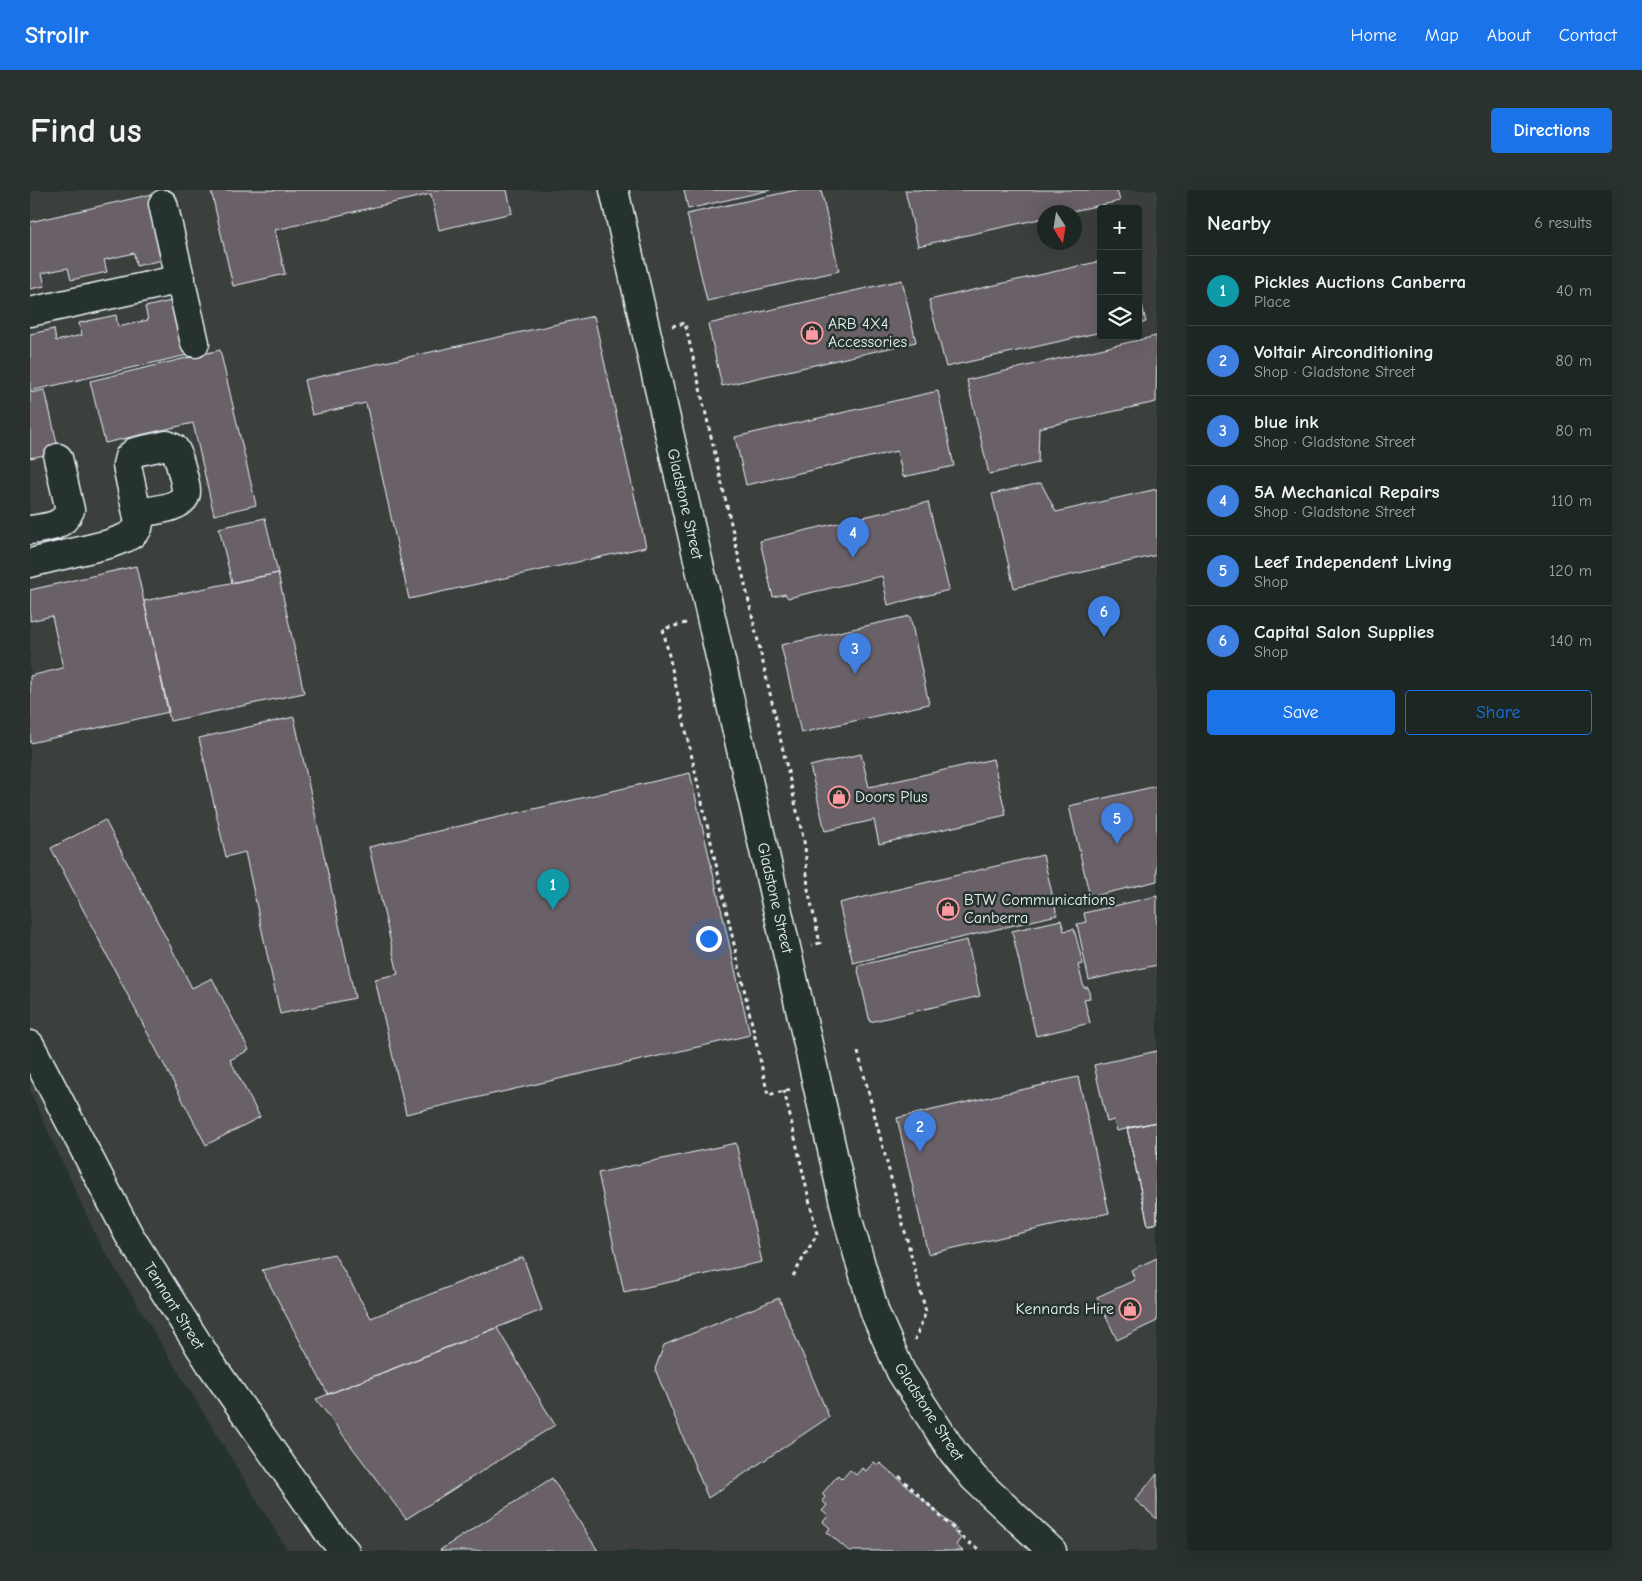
<!DOCTYPE html>
<html lang="en">
<head>
<meta charset="utf-8">
<style>
  body { margin:0; font-family:"Comic Neue",sans-serif; background:#29322f; color:#f1f3f6 }
  .controls { position:absolute; right:15px; top:15px; display:grid; overflow:hidden; border-radius:5px; box-shadow:0 5px 20px #0002 }
  .controls button { width:45px; height:45px; display:grid; place-items:center; padding:0; border:0; border-bottom:1px solid #3a4340; background:#1c2622; color:#f1f3f6; font:25px sans-serif }
  .compass { position:absolute; left:1007px; top:15px; width:45px; height:45px; border-radius:50%; background:#1c2622; box-shadow:0 5px 20px #0002; rotate:168deg }
  .you { position:absolute; left:678px; top:748px; width:18px; height:18px; margin:-12px; border:4px solid #fff; border-radius:50%; background:#1a73e8; box-shadow:0 0 0 8px #1a73e833 }
  .badge { display:grid; place-items:center; width:32px; height:32px; border-radius:50%; background:#1a73e8; color:#fff; font-size:16px; font-weight:700 }
  .pin { position:absolute; translate:-50% -41px; filter:drop-shadow(0 1px 2px #0008) }
  .pin::after { content:''; position:absolute; top:26px; width:18px; height:15px; background:inherit; clip-path:polygon(0 0,100% 0,50% 100%) }
  .list { margin:0; padding:0; list-style:none }
  h2 { display:flex; justify-content:space-between; align-items:center; height:65px; margin:0; padding:0 20px; font-size:21px }
  h2 small { font-size:16px; font-weight:400; color:#a0a5a5 }
  .list li { display:grid; grid-template-columns:32px 1fr auto; gap:15px; align-items:center; box-sizing:border-box; height:70px; padding:0 20px; border-top:1px solid #3a4340 }
  .list b { display:block; font-size:19px; white-space:nowrap }
  .list p { margin:0; font-size:16px; white-space:nowrap; color:#a0a5a5 }
  .list em { font-size:16px; font-style:normal; color:#a0a5a5 }
  .actions { display:flex; gap:10px; padding:15px 20px }
  .actions a { flex:1; padding:11px 0; border:1px solid #1a73e8; border-radius:5px; text-align:center; font-size:18px; color:#1a73e8 }
  .actions .main { background:#1a73e8; color:#fff }
  .icon { flex:none; width:28px; height:28px; fill:none; stroke:currentColor; stroke-width:2; stroke-linecap:round; stroke-linejoin:round }
  .map { position:relative; flex:none; width:1127px; height:1361px; overflow:hidden; border-radius:5px }
  header { display:flex; align-items:center; gap:30px; box-sizing:border-box; height:70px; padding:0 25px; background:#1a73e8; color:#fff }
  header strong { font-size:24px }
  nav { display:flex; gap:28px; margin-inline-start:auto; font-size:18px }
  .intro { display:flex; align-items:center; justify-content:space-between; box-sizing:border-box; height:120px; padding:0 30px }
  h1 { margin:0; font-size:35px }
  .button { padding:12px 22px; border-radius:5px; background:#1a73e8; color:#fff; font-size:18px; font-weight:700 }
  main { display:flex; gap:30px; padding:0 30px }
  aside { flex:1; background:#1c2622; border-radius:5px; box-shadow:0 5px 20px #0002 }
  .map>svg:first-child { display:block }
</style>
</head>
<body>
<header>
<strong>Strollr</strong>
<nav><a>Home</a><a>Map</a><a>About</a><a>Contact</a></nav>
</header>
<div class="intro"><h1>Find us</h1><a class="button">Directions</a></div>
<main>
<div class="map">
<svg width="1127" height="1361" viewBox="0 0 1127 1361">
  <rect width="100%" height="100%" fill="#26332d"/>
  <filter id="ink" filterUnits="userSpaceOnUse"><feTurbulence type="fractalNoise" baseFrequency=".02" numOctaves="2"/><feDisplacementMap in="SourceGraphic" scale="10" xChannelSelector="R" yChannelSelector="G"/><feConvolveMatrix kernelMatrix="1 2 1 2 8 2 1 2 1" color-interpolation-filters="sRGB"/></filter>
  <g filter="url(#ink)">
    <path fill="#3a413e" fill-rule="evenodd" d="M0,0H1127V1361H258L68,1050L0,901ZM1071,19H1108V146H1071ZM1014,22H1044V52H1014Z"/>
    <path fill="#6a6167" stroke="#e8f1f8" d="M181,0H477L482,23L409,40L401,4L245,40L255,84L203,96Z
      M654,0H740L658,19Z
      M766,0H791L809,81L677,111L657,24Z
      M875,0H1087L1090,11L1038,22H1014V28L888,56Z
      M127,3L141,68L106,76L104,63L74,70L77,82L41,90L38,78L12,83L15,96L0,99V32Z
      M1071,71V142L916,177L899,110Z
      M872,90L886,152L692,196L678,134Z
      M1108,98L1116,132L1108,134Z
      M150,109L162,164L0,201V144L24,139L26,151L52,145L49,133L86,125L88,137L118,130L115,117Z
      M564,126L616,357L379,409L336,213L282,225L274,190Z
      M1126,146L1127,152L1126,212L1009,238L1008,273L959,284L937,190Z
      M190,160L226,315L184,325L163,233L75,253L60,191Z
      M15,200L29,262L0,268V203Z
      M908,201L924,276L873,287L867,261L716,295L705,247Z
      M1011,293L1026,322L1127,299V365L984,398L962,304Z
      M898,312L919,400L858,415L852,386L758,408L755,404L743,407L730,351Z
      M235,328L248,383L202,393L189,338Z
      M106,376L139,522L0,553V486L33,478L22,426L0,431V400Z
      M248,383L274,503L140,531L114,411Z
      M880,426L899,514L771,543L751,455Z
      M264,527L325,808L250,824L215,662L196,667L169,548Z
      M831,564L839,597L963,569L976,625L849,654L844,630L795,641L780,576Z
      M660,583L720,845L376,924L345,789L368,784L339,657Z
      M1127,596V691L1060,707L1039,616Z
      M75,630L162,798L182,788L219,860L200,870L230,927L176,955L21,658Z
      M1013,665L1027,725L823,773L809,713Z
      M1127,706V775L1059,790L1047,734L1056,732L1054,723Z
      M1031,730L1034,741L1044,739L1053,774L1048,775L1054,798L1058,797L1060,808L1054,809L1060,833L1006,846L982,741Z
      M937,750L950,806L840,832L827,776Z
      M1127,861V932L1087,941L1084,930L1077,932L1064,875Z
      M1048,887L1079,1023L898,1064L867,928Z
      M1127,932V1033L1118,1035L1097,938Z
      M1127,932V1033L1118,1035L1097,938Z
      M706,953L732,1072L594,1102L568,983Z
      M304,1064L341,1128L493,1067L512,1120L298,1204L232,1080Z
      M1127,1068V1131L1087,1150L1067,1107L1105,1090L1101,1080Z
      M749,1108L799,1227L678,1308L625,1179L634,1155Z
      M467,1138L525,1235L376,1329L286,1209Z
      M844,1272L848,1275L850,1273L927,1339L924,1342L931,1348L926,1355L933,1361H819L797,1342L800,1338L793,1332L798,1326L792,1321L797,1315L792,1311L795,1307L792,1304L808,1285L812,1289L820,1280L826,1285L832,1278L836,1281Z
      M1127,1284V1329L1105,1310Z
      M522,1288L568,1361H411L410,1360Z"/>
    <g fill="none" stroke-linecap="round" stroke-linejoin="round">
      <g stroke="#e8f1f8" stroke-width="31">
        <path id="minor" d="M584,0L818,1030L845,1123L871,1182L923,1262L944,1288L1022,1361
          M133,14L165,153
          M0,122L151,89
          M0,340C17,337 32,338 40,320L28,268
          M0,373L79,354L95,348L102,344L108,338L109,333L97,275L99,267L105,262L137,255L144,258L147,263C150,274 156,292 156,302C155,319 121,320 108,323
          M0,855L99,1045L180,1173L299,1343L315,1361"/>
      </g>
      <path stroke="#e8f1f8" stroke-width="3" stroke-dasharray="4 4" stroke-linecap="butt" d="M642,136L655,133L775,656L778,699L790,753L782,755
        M656,433L633,439L738,905L762,899
        M828,862L896,1122L885,1150
        M754,900L787,1044L763,1086
        M869,1286L935,1350L951,1361"/>
      <use href="#minor" stroke="#26332d" stroke-width="28"/>
    </g>
  </g>
  <defs>
    <g id="shop-ring" transform="scale(1.125)"><circle r="9.5" fill="#26332d" stroke="#ff9aa2" stroke-width="1.5"/><path d="M-5-2.5h2.3a2.7 3.5 0 0 1 5.4 0H5L5.5 6h-11ZM-1.5-2.5h3a1.5 2.3 0 0 0-3 0Z" fill="#ff9aa2"/></g>
  </defs>
  <g fill-rule="evenodd">
    <use href="#shop-ring" x="782" y="143"/>
    <use href="#shop-ring" x="809" y="607"/>
    <use href="#shop-ring" x="918" y="719"/>
    <use href="#shop-ring" x="1100" y="1119"/>
  </g>
  <g text-anchor="middle" dominant-baseline="central" stroke-width="5" stroke-linejoin="round" paint-order="stroke">
    <g font-size="16" fill="#e8f1f8" stroke="#26332d" text-anchor="start">
      <text x="798" y="134">ARB 4X4<tspan x="798" dy="18">Accessories</tspan></text>
      <text x="825" y="607">Doors Plus</text>
      <text x="934" y="710">BTW Communications<tspan x="934" dy="18">Canberra</tspan></text>
      <text x="1084" y="1119" text-anchor="end">Kennards Hire</text>
    </g>
    <g font-size="16" fill="#e8f1f8" stroke="#26332d">
      <text transform="translate(655 314) rotate(77)">Gladstone Street</text>
      <text transform="translate(745 708) rotate(77)">Gladstone Street</text>
      <text transform="translate(144 1116) rotate(58)">Tennant Street</text>
      <text transform="translate(899 1222) rotate(57)">Gladstone Street</text>
    </g>
  </g>
</svg>
<div class="controls">
<button>+</button>
<button>−</button>
<button><svg class="icon" aria-label="layers" viewBox="0 0 24 24"><path d="M12 4l9 5-9 5-9-5zM3 14l9 5 9-5"/></svg></button>
</div>
<svg class="compass" viewBox="-18 -18 36 36"><path d="M0-13l5 13h-10z" fill="#e53935"/><path d="M0 13l5-13h-10z" fill="#a0a5a5"/></svg>
<div class="you"></div>
<div class="pin badge" style="left:523px;top:720px;background:#0f9aa8">1</div>
<div class="pin badge" style="left:890px;top:962px;background:#3f7fe0">2</div>
<div class="pin badge" style="left:825px;top:484px;background:#3f7fe0">3</div>
<div class="pin badge" style="left:823px;top:368px;background:#3f7fe0">4</div>
<div class="pin badge" style="left:1087px;top:654px;background:#3f7fe0">5</div>
<div class="pin badge" style="left:1074px;top:447px;background:#3f7fe0">6</div>
</div>
<aside>
<h2>Nearby<small>6 results</small></h2>
<ul class="list">
<li><span class="badge" style="background:#0f9aa8">1</span><div><b>Pickles Auctions Canberra</b><p>Place</p></div><em>40 m</em></li>
<li><span class="badge" style="background:#3f7fe0">2</span><div><b>Voltair Airconditioning</b><p>Shop · Gladstone Street</p></div><em>80 m</em></li>
<li><span class="badge" style="background:#3f7fe0">3</span><div><b>blue ink</b><p>Shop · Gladstone Street</p></div><em>80 m</em></li>
<li><span class="badge" style="background:#3f7fe0">4</span><div><b>5A Mechanical Repairs</b><p>Shop · Gladstone Street</p></div><em>110 m</em></li>
<li><span class="badge" style="background:#3f7fe0">5</span><div><b>Leef Independent Living</b><p>Shop</p></div><em>120 m</em></li>
<li><span class="badge" style="background:#3f7fe0">6</span><div><b>Capital Salon Supplies</b><p>Shop</p></div><em>140 m</em></li>
</ul>
<div class="actions"><a class="main">Save</a><a>Share</a></div>
</aside>
</main>
</body>
</html>
